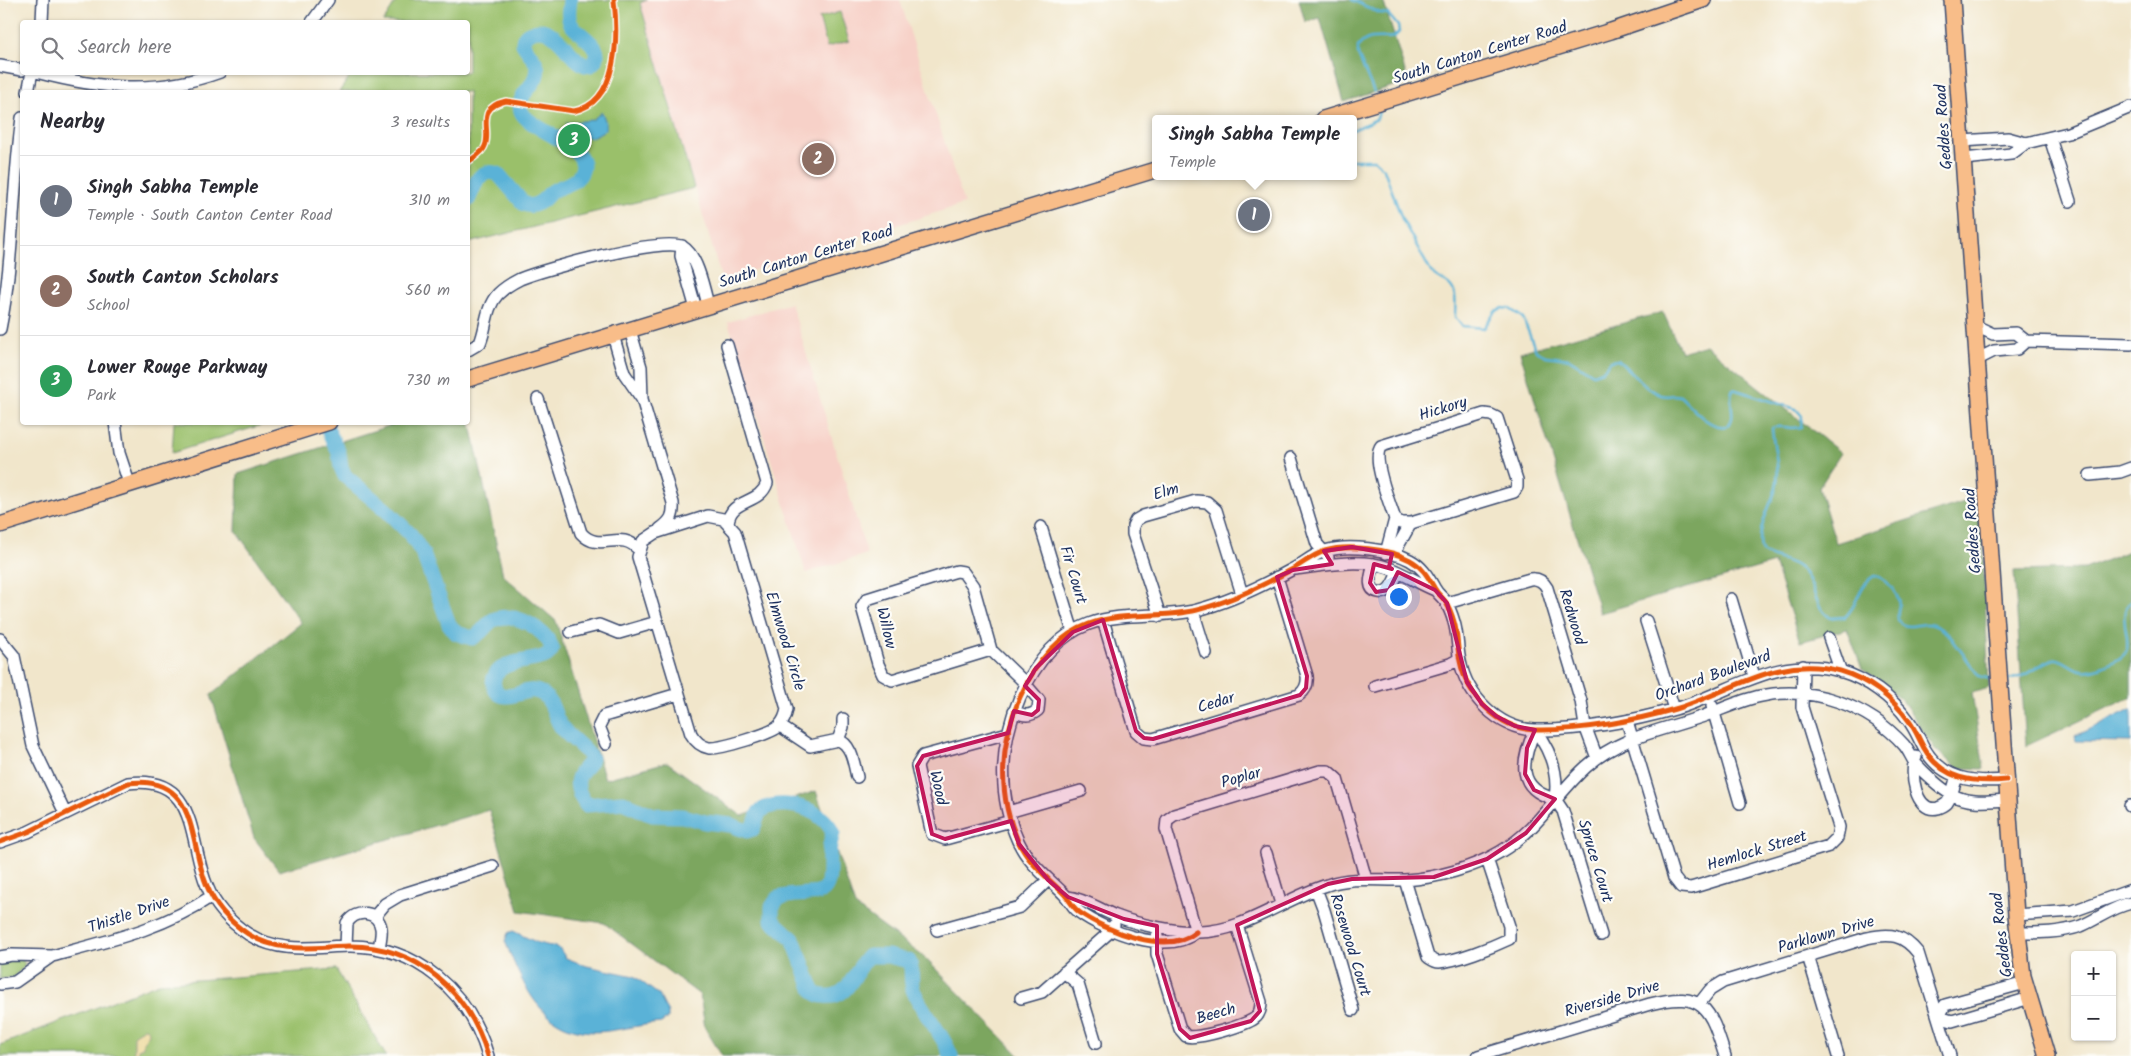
<!DOCTYPE html>
<html lang="en">
<head>
<meta charset="utf-8">
<style>
  body { margin:0; font-family:Kalam,sans-serif; background:#f2f2f3; color:#2b2b33 }
  .controls { position:absolute; right:15px; bottom:15px; display:grid; overflow:hidden; border-radius:5px; box-shadow:0 1px 4px #0004 }
  .controls button { width:45px; height:45px; display:grid; place-items:center; padding:0; border:0; border-bottom:1px solid #e1e1e2; background:#fff; color:#2b2b33; font:25px sans-serif }
  .you { position:absolute; left:1398px; top:596px; width:18px; height:18px; margin:-12px; border:4px solid #fff; border-radius:50%; background:#1a73e8; box-shadow:0 0 0 8px #1a73e833 }
  .badge { display:grid; place-items:center; width:32px; height:32px; border-radius:50%; background:#c8321e; color:#fff; font-size:16px; font-weight:700 }
  .pin { position:absolute; translate:-50% -50%; border:2px solid #fff; box-shadow:0 1px 5px #0006 }
  .popup { position:absolute; left:1152px; top:115px; width:205px; height:65px; box-sizing:border-box; display:grid; place-content:center; border-radius:5px; background:#fff; filter:drop-shadow(0 1px 4px #0005); font-size:16px; white-space:nowrap; color:#7c7c81 }
  .popup b { font-size:19px; color:#2b2b33 }
  .popup::after { content:''; position:absolute; left:50%; top:100%; margin-left:-10px; border:10px solid transparent; border-top-color:#fff }
  .list { margin:0; padding:0; list-style:none }
  h2 { display:flex; justify-content:space-between; align-items:center; height:65px; margin:0; padding:0 20px; font-size:21px }
  h2 small { font-size:16px; font-weight:400; color:#7c7c81 }
  .list li { display:grid; grid-template-columns:32px 1fr auto; gap:15px; align-items:center; box-sizing:border-box; height:90px; padding:0 20px; border-top:1px solid #e1e1e2 }
  .list b { display:block; font-size:19px; white-space:nowrap }
  .list p { margin:0; font-size:16px; white-space:nowrap; color:#7c7c81 }
  .list em { font-size:16px; font-style:normal; color:#7c7c81 }
  .icon { flex:none; width:28px; height:28px; fill:none; stroke:currentColor; stroke-width:2; stroke-linecap:round; stroke-linejoin:round }
  .map { position:relative; flex:none; width:2131px; height:1056px; overflow:hidden }
  .search { position:absolute; background:#fff; box-shadow:0 1px 4px #0004; left:20px; top:20px; width:450px; height:55px; display:flex; align-items:center; gap:12px; box-sizing:border-box; padding:0 18px; border-radius:5px; color:#7c7c81; font-size:19px }
  .panel { position:absolute; background:#fff; box-shadow:0 1px 4px #0004; left:20px; top:90px; width:450px; height:335px; border-radius:5px }
  .map>svg:first-child { display:block }
</style>
</head>
<body>
<div class="map">
<svg width="2131" height="1056" viewBox="0 0 2131 1056">
  <rect width="100%" height="100%" fill="#fdfcf7"/>
  <filter id="ink" filterUnits="userSpaceOnUse"><feTurbulence type="fractalNoise" baseFrequency=".02" numOctaves="2"/><feDisplacementMap in="SourceGraphic" scale="10" xChannelSelector="R" yChannelSelector="G"/><feConvolveMatrix kernelMatrix="1 2 1 2 8 2 1 2 1" color-interpolation-filters="sRGB"/></filter>
  <filter id="wash" filterUnits="userSpaceOnUse"><feTurbulence type="fractalNoise" baseFrequency=".0096" numOctaves="4" result="noise"/><feDisplacementMap in="SourceGraphic" scale="20" xChannelSelector="R" yChannelSelector="G"/><feGaussianBlur stdDeviation="1.12" result="paint"/><feColorMatrix in="noise" values="0 0 0 0 0 0 0 0 0 0 0 0 0 0 0 0 0 1.4 0 .05"/><feComposite in="paint" operator="in"/></filter>
  <g filter="url(#wash)">
    <rect width="100%" height="100%" fill="#f1e6cb"/>
    <path fill="#f7d1c8" d="M647,0H900L964,204L722,280L640,2Z
      M791,303L867,554L806,573L728,322Z"/>
    <path fill="#9ac06b" stroke="#5a7864" d="M397,0H647L640,3L694,188L468,243V92H339L352,73L468,72V22H383Z
      M840,12L849,41L827,47L819,18Z
      M174,423V422L268,423L172,453Z
      M7,959L23,960L25,966L13,977L0,979V962Z
      M336,969L386,1056H0V1045L159,983Z"/>
    <path fill="#7ba65f" stroke="#4b6a5e" d="M1299,0H1383L1408,81L1344,102L1320,18L1305,22Z
      M1663,312L1681,352L1706,345L1841,453L1819,488L1836,543L1964,502L1981,508L1989,688L1972,693L1984,769L1957,768L1935,749L1902,700L1862,669L1847,629L1800,642L1774,563L1600,613L1520,352Z
      M468,411L503,575L556,621L605,779L667,762L742,816L816,791L855,906L924,957L1020,1056H722L705,1028L700,995L604,923L519,911L489,810L279,871L254,838L211,695L301,623L236,531L238,474L398,423L468,422Z
      M2131,550V697L2026,746L2014,571L2085,569Z"/>
    <path fill="#eeda9e" stroke="#84847e" d="M144,1028L148,1029L149,1034L143,1042V1047L138,1049V1054L134,1055V1034Z"/>
    <path fill="#5ab2d7" stroke="#3a709a" d="M602,112L606,123V129L595,136L589,138L566,123L592,120Z
      M2131,709V742L2076,741L2075,736Z
      M513,931L538,943L559,948L566,958L587,966L634,976L659,995L668,1013V1018L661,1023C643,1024 626,1029 608,1031C545,1039 525,991 505,941L508,933Z"/>
    <g fill="none" stroke-linecap="round" stroke-linejoin="round">
      <path stroke="#5ab2d7" stroke-width="2.5" d="M1352,0L1380,13L1388,14L1398,26L1399,32L1394,37C1381,40 1368,33 1358,47V55L1374,92
        M1353,130L1377,119L1379,111
        M1353,160H1374L1384,169L1402,219L1431,272C1435,277 1439,278 1444,281C1459,289 1455,302 1455,317L1462,326L1484,328L1495,311L1503,308L1510,309L1523,318L1536,351L1546,356L1569,359L1593,374L1602,371L1611,361L1618,360C1631,372 1644,388 1661,395C1667,397 1674,394 1680,396C1692,407 1709,430 1727,426C1739,417 1726,401 1733,389L1796,409L1802,416L1801,427C1791,430 1780,424 1772,428C1773,449 1782,470 1775,491C1769,509 1755,533 1762,552C1774,560 1791,559 1801,569C1816,583 1813,608 1831,618L1845,617C1858,606 1858,585 1874,576C1885,576 1899,594 1899,605C1898,613 1895,617 1901,624C1910,628 1915,625 1925,624C1933,623 1944,630 1950,636L1979,676L1994,680
        M2005,680C2027,679 2035,665 2054,659C2062,657 2072,669 2081,670C2092,673 2125,660 2127,649C2130,632 2117,615 2131,601"/>
      <path stroke="#5ab2d7" stroke-width="15" d="M468,200C475,187 477,167 498,174L524,204C532,208 541,203 547,196C556,185 571,187 579,176C600,147 529,132 521,111C515,92 542,84 537,66C535,58 527,52 523,44C523,38 525,34 531,32C552,22 566,52 580,62C584,65 586,66 591,65C610,48 578,36 571,24C567,17 569,8 570,0
        M324,422L339,453L341,467L345,476L386,510L411,535L423,554L449,624L456,633L472,638C482,634 485,625 493,620C513,610 546,629 552,648C548,666 508,655 496,674C490,683 495,696 507,696C519,696 531,685 544,695C554,703 554,718 562,728C570,739 584,746 591,758C590,764 586,766 582,771C573,782 579,795 586,805L623,802L653,815L683,816L705,822L731,825L747,831L753,829L759,812C779,796 824,808 833,833C831,840 829,849 829,856C828,867 833,891 817,893C804,895 791,894 778,898L772,907V920L793,939L812,988C815,994 818,996 824,996C850,1000 854,969 869,956H888L909,961C914,971 909,982 914,992C924,1015 942,1032 951,1056"/>
    </g>
  </g>
  <g filter="url(#ink)">
    <g fill="none" stroke-linecap="round" stroke-linejoin="round">
      <g stroke="#3b4a6e" stroke-width="14">
        <path id="minor" d="M42,22L43,0
          M312,22L328,0
          M0,66L22,70
          M36,72C100,89 157,95 220,72
          M28,92L32,72
          M2050,138L2070,201
          M1962,141L2008,138L2026,143L2011,154L1964,159
          M2026,143L2068,133L2131,107
          M682,246L681,256L696,309
          M1976,326L1993,334L2016,333L2026,341L2017,349L1994,351L1978,359
          M0,329C14,260 12,188 22,118
          M630,330L641,367L642,399L673,503C674,516 671,521 660,529
          M613,335L624,373L642,399
          M2026,341L2131,344
          M727,345L767,483C760,505 730,498 728,523
          M468,350L480,343C487,327 485,308 498,294C504,288 512,283 520,279C544,269 664,236 683,247C697,255 704,289 708,305
          M538,399L581,533C600,554 620,528 639,550
          M115,422L119,453L129,483
          M1291,458L1317,544L1328,557
          M2090,475L2120,472L2131,468
          M708,516L723,519L735,532L787,709C786,715 784,721 779,726C771,734 720,749 709,748C700,746 695,741 691,734L638,557L643,541L655,533Z
          M1041,527L1073,632
          M1386,553L1395,519
          M1396,555L1398,546L1411,523L1514,492L1517,487V480L1497,418L1491,415L1484,414L1381,446C1371,458 1390,504 1395,519L1401,523H1411
          M1374,564C1372,573 1365,589 1378,592C1382,593 1386,592 1389,589C1393,585 1396,577 1398,572
          M1296,569C1326,565 1360,558 1389,568C1405,574 1420,584 1435,590
          M1731,599L1754,676
          M1447,603L1530,579C1538,578 1543,581 1547,588L1581,701L1585,726L1597,758
          M1193,611L1206,653
          M1160,616L1133,534V526L1136,520L1143,516L1196,501L1207,502L1216,510L1242,594
          M1103,620L1136,731L1144,738L1153,739L1299,695C1306,690 1308,684 1307,676L1277,577
          M1646,621L1674,709
          M571,632L599,625L619,633L657,622
          M1829,638L1841,672
          M0,639L14,656L33,746L65,813
          M991,650L892,680L883,675L878,664L862,607L867,599L950,573L957,571L963,572L973,586L991,650L1021,679L1039,700L1038,710C1030,717 1024,716 1014,711
          M1375,686L1450,664L1459,659
          M1712,706L1740,803
          M1627,721L1674,878L1681,887L1691,888L1829,846L1837,838L1839,827L1802,707L1803,666
          M780,726L810,746L838,740
          M1535,730C1521,761 1516,789 1555,799
          M1535,730C1551,751 1559,773 1555,799
          M1008,733L923,756L917,766L932,834L945,839L1011,821
          M838,740C852,744 854,765 857,777
          M838,740L843,727V719
          M606,744L599,726L604,716L678,694
          M1916,757C1909,771 1915,814 1938,808C1941,807 1945,805 1947,803C1952,797 1954,784 1957,777
          M1555,799L1563,811L1601,935
          M2130,806H2131
          M1008,812L1081,791
          M0,842L28,832L128,783C200,774 188,843 207,886C215,906 230,922 248,934C280,954 313,947 348,946C417,945 469,992 488,1056
          M1266,853L1281,904
          M1405,880L1428,957C1431,959 1435,962 1439,962C1457,961 1492,947 1509,939V926L1487,859
          M1316,889L1324,910L1353,1010
          M1068,897C1085,899 1100,910 1116,916C1139,925 1175,932 1199,932C1243,932 1285,898 1327,885C1353,876 1378,881 1405,880C1437,878 1473,868 1500,852C1539,829 1554,796 1586,767C1619,737 1660,731 1701,717C1721,710 1740,700 1761,696C1813,685 1869,706 1904,745C1909,751 1911,757 1915,763C1923,772 1941,789 1951,794C1968,804 1989,801 2007,800
          M2016,915L2073,911L2131,890
          M375,916L385,904L400,895L493,866
          M937,930L1020,907L1048,880
          M1196,932C1168,956 1105,931 1079,912C1072,907 1070,900 1064,894C1048,878 1028,863 1018,841C997,795 1000,743 1020,697C1034,666 1056,636 1089,624C1124,611 1161,619 1197,610C1229,602 1262,586 1291,570C1303,564 1312,555 1325,551C1347,544 1390,549 1410,560C1423,567 1428,577 1435,589C1439,596 1440,594 1445,601C1449,607 1452,615 1454,622C1458,635 1457,648 1460,661C1467,696 1498,729 1535,730C1578,731 1634,721 1675,709C1732,692 1777,654 1840,671C1867,679 1892,697 1909,721C1915,729 1919,739 1924,748C1942,780 1973,783 2006,780
          M1196,932L1166,829L1167,820L1174,815L1320,771H1328L1337,779L1366,879
          M2018,933C2039,933 2061,933 2081,926C2098,919 2112,907 2131,903
          M1157,936V954L1180,1029L1186,1036C1196,1040 1249,1025 1256,1017C1260,1013 1261,1008 1261,1002L1237,925
          M346,946L347,923C356,909 378,910 381,928C382,934 380,942 379,948
          M52,956C108,941 163,929 212,896
          M1808,956L1838,1056
          M0,957L12,955L52,956L15,982L0,984
          M1064,972L1078,984L1096,1043
          M2025,983L1945,1005L1939,1017L1952,1021L2030,998
          M1021,998L1042,992L1112,930L1114,925
          M1699,1004L1710,990L1723,982L1867,938C1890,933 1903,934 1918,953L1950,1056
          M1478,1056L1650,1004C1705,990 1710,1009 1725,1056"/>
      </g>
      <g stroke="#3b4a6e" stroke-width="18">
        <path id="major" d="M1952,0L2016,915L2023,976L2047,1056
          M1323,119L1611,31L1703,0
          M468,379L1155,170
          M0,525L329,422"/>
      </g>
      <use href="#minor" stroke="#fff" stroke-width="11"/>
      <use href="#major" stroke="#f8bd89" stroke-width="15"/>
      <g stroke="#fdfcf7" stroke-width="8">
        <path id="cycleway" d="M468,162C473,158 483,153 485,146C492,130 474,108 506,101L574,111C619,102 618,35 614,0
          M0,842L28,832L128,783C200,774 188,843 207,886C215,906 230,922 248,934C280,954 313,947 348,946C417,945 469,992 488,1056
          M1196,932C1168,956 1105,931 1079,912C1072,907 1070,900 1064,894C1048,878 1028,863 1018,841C997,795 1000,743 1020,697C1034,666 1056,636 1089,624C1124,611 1161,619 1197,610C1229,602 1262,586 1291,570C1303,564 1312,555 1325,551C1347,544 1390,549 1410,560C1423,567 1428,577 1435,589C1439,596 1440,594 1445,601C1449,607 1452,615 1454,622C1458,635 1457,648 1460,661C1467,696 1498,729 1535,730C1578,731 1634,721 1675,709C1732,692 1777,654 1840,671C1867,679 1892,697 1909,721C1915,729 1919,739 1924,748C1942,780 1973,783 2006,780"/>
      </g>
      <use href="#cycleway" stroke="#e8590c" stroke-width="5"/>
    </g>
  </g>
  <path fill="#c2185b" fill-opacity="0.2" stroke="#c2185b" stroke-width="4" stroke-linejoin="round" d="M1352,547L1392,554L1389,567L1392,569L1374,564L1370,583L1376,592L1389,590L1398,572L1435,590L1447,603L1467,682L1482,704L1496,716L1515,726L1535,730L1527,748L1525,774L1534,790L1555,799L1526,833L1487,859L1434,877L1352,879L1328,884L1237,925L1260,1011L1251,1021L1190,1038L1180,1029L1157,954V926L1124,919L1068,897L1048,880L1019,844L1011,821L945,839L932,834L917,766L923,756L1008,733L1014,711L1032,715L1038,710L1039,700L1025,686L1036,668L1073,632L1103,620L1136,731L1144,738L1153,739L1300,695L1306,688L1307,676L1277,577L1293,570L1332,564L1324,551Z"/>
  <g text-anchor="middle" dominant-baseline="central" stroke-width="4.5" stroke-linejoin="round" paint-order="stroke">
    <g font-size="16" fill="#1b2f5e" stroke="#fdfcf7">
      <text transform="translate(1480 53) rotate(-17)">South Canton Center Road</text>
      <text transform="translate(1944 127) rotate(-94)">Geddes Road</text>
      <text transform="translate(806 257) rotate(-17)">South Canton Center Road</text>
      <text transform="translate(1443 409) rotate(-17)">Hickory</text>
      <text transform="translate(1166 492) rotate(-16)">Elm</text>
      <text transform="translate(1973 531) rotate(-94)">Geddes Road</text>
      <text transform="translate(1073 575) rotate(73)">Fir Court</text>
      <text transform="translate(1572 617) rotate(73)">Redwood</text>
      <text transform="translate(886 628) rotate(77)">Willow</text>
      <text transform="translate(785 641) rotate(73)">Elmwood Circle</text>
      <text transform="translate(1713 676) rotate(-20)">Orchard Boulevard</text>
      <text transform="translate(1216 703) rotate(-17)">Cedar</text>
      <text transform="translate(1241 778) rotate(-16)">Poplar</text>
      <text transform="translate(938 788) rotate(77)">Wood</text>
      <text transform="translate(1757 851) rotate(-17)">Hemlock Street</text>
      <text transform="translate(1595 861) rotate(73)">Spruce Court</text>
      <text transform="translate(129 915) rotate(-19)">Thistle Drive</text>
      <text transform="translate(1826 935) rotate(-16)">Parklawn Drive</text>
      <text transform="translate(2002 935) rotate(-97)">Geddes Road</text>
      <text transform="translate(1350 945) rotate(73)">Rosewood Court</text>
      <text transform="translate(1612 999) rotate(-16)">Riverside Drive</text>
      <text transform="translate(1216 1014) rotate(-16)">Beech</text>
    </g>
  </g>
</svg>
<div class="controls">
<button>+</button>
<button>−</button>
</div>
<div class="you"></div>
<div class="pin badge" style="left:1254px;top:215px;background:#6b7280">1</div>
<div class="popup"><b>Singh Sabha Temple</b>Temple</div>
<div class="pin badge" style="left:818px;top:159px;background:#8d6e63">2</div>
<div class="pin badge" style="left:574px;top:140px;background:#2e9e5b">3</div>
<div class="search"><svg class="icon" aria-label="search" viewBox="0 0 24 24"><circle cx="10" cy="10" r="6"/><path d="M15 15l6 6"/></svg>Search here</div>
<section class="panel">
<h2>Nearby<small>3 results</small></h2>
<ul class="list">
<li><span class="badge" style="background:#6b7280">1</span><div><b>Singh Sabha Temple</b><p>Temple · South Canton Center Road</p></div><em>310 m</em></li>
<li><span class="badge" style="background:#8d6e63">2</span><div><b>South Canton Scholars</b><p>School</p></div><em>560 m</em></li>
<li><span class="badge" style="background:#2e9e5b">3</span><div><b>Lower Rouge Parkway</b><p>Park</p></div><em>730 m</em></li>
</ul>
</section>
</div>
</body>
</html>
